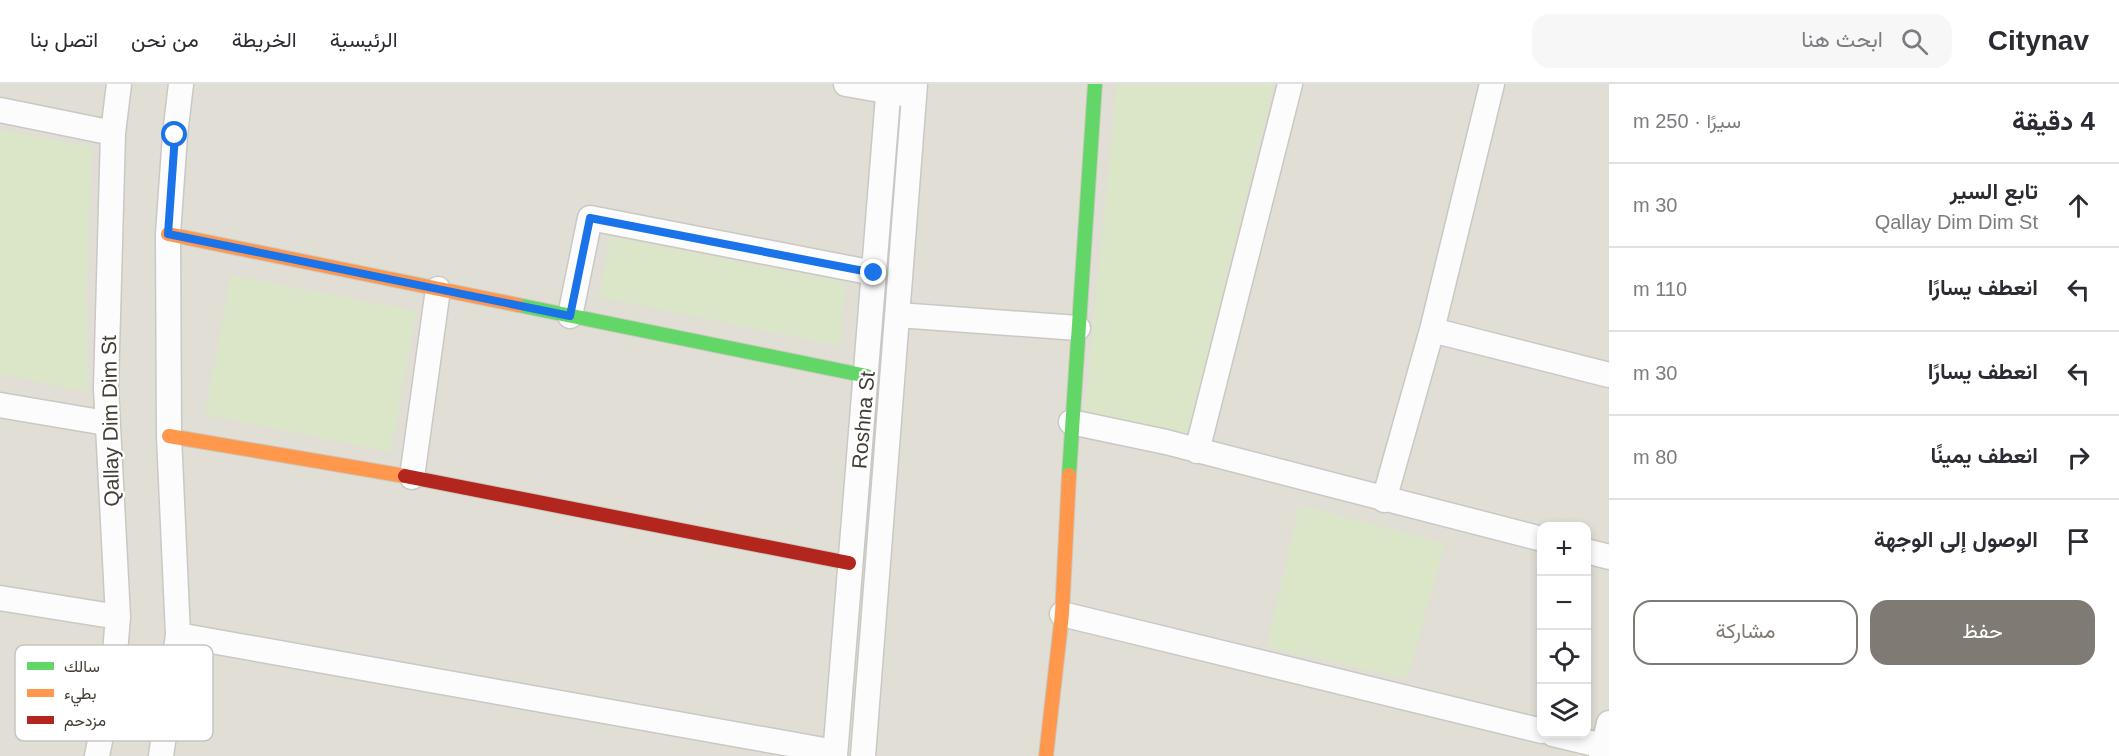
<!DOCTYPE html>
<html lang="ar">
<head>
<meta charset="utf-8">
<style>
  body { margin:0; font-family:Arial,Vazirmatn,sans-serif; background:#f7f7f7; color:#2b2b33; direction:rtl }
  .controls { position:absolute; right:18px; bottom:18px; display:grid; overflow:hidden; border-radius:12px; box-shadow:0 3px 9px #0003 }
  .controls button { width:54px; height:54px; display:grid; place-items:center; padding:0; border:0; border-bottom:2px solid #e1e1e2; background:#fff; color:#2b2b33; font:30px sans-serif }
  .stop { position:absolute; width:18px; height:18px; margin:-14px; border:4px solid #1a73e8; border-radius:50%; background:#fff }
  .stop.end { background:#1a73e8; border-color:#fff; box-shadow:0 2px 6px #0008 }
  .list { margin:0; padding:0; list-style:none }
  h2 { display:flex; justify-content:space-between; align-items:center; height:78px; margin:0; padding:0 24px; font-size:26px }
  h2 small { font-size:20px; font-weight:400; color:#7c7c81 }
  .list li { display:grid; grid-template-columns:39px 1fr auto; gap:18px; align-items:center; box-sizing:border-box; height:84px; padding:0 24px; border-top:2px solid #e1e1e2 }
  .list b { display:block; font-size:22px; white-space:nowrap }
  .list p { margin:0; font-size:20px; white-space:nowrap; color:#7c7c81 }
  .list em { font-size:20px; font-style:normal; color:#7c7c81 }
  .actions { display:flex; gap:12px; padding:18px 24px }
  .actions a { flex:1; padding:14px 0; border:2px solid #7f7a74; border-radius:18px; text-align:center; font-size:21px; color:#7f7a74 }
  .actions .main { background:#7f7a74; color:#fff }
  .icon { flex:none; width:33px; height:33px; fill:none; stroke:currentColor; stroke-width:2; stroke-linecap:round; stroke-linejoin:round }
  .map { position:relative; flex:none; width:1609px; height:672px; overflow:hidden; direction:ltr }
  header { display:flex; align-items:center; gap:36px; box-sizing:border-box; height:84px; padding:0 30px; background:#fff; border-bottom:2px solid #e1e1e2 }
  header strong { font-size:28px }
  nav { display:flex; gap:33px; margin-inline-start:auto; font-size:21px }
  .search { width:420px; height:54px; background:#f7f7f7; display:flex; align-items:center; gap:15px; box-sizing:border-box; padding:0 21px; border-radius:18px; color:#7c7c81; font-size:22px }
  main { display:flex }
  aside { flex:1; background:#fff }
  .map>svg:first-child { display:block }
</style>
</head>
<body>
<header>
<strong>Citynav</strong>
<div class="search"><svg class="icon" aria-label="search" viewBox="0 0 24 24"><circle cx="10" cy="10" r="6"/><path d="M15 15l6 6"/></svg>ابحث هنا</div>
<nav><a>الرئيسية</a><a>الخريطة</a><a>من نحن</a><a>اتصل بنا</a></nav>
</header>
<main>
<aside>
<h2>4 دقيقة<small>سيرًا · 250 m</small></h2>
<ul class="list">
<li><svg class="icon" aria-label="ahead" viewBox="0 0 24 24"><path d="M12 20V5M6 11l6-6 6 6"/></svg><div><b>تابع السير</b><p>Qallay Dim Dim St</p></div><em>30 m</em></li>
<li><svg class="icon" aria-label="left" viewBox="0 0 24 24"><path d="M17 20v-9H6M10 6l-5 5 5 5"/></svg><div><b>انعطف يسارًا</b></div><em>110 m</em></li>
<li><svg class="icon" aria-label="left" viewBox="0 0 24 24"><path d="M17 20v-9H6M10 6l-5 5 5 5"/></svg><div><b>انعطف يسارًا</b></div><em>30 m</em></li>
<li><svg class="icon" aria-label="right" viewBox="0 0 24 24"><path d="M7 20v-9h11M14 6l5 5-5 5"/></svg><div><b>انعطف يمينًا</b></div><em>80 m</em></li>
<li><svg class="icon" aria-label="arrive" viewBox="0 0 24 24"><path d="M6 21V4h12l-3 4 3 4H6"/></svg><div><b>الوصول إلى الوجهة</b></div></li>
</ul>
<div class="actions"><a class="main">حفظ</a><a>مشاركة</a></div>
</aside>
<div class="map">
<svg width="1609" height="672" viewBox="0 0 1609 672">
  <rect width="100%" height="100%" fill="#eeece8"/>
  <path fill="#e1ded5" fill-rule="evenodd" d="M0,0H1609V672H0ZM1542,442H1586V650H1542Z"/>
  <path fill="#dbe6c9" d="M1117,0H1274L1186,358L1084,331Z
    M0,46L92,63L86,206L88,308L0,290Z
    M610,153L845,198L840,262L599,213Z
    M231,191L416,227L391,368L205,331Z
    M1299,421L1445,459L1407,595L1267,563Z"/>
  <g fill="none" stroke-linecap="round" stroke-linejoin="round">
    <g stroke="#cac8c4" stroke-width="27">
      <path id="street" d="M846,0L903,10
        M0,26L113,49
        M898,231L1078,244
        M570,232L590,134L874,189
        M1432,246L1609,291
        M0,321L106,339
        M1071,338L1166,358L1542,455
        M1197,367L1290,0
        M412,393L438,205
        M1384,416L1432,246L1492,0
        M1586,467L1609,473
        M0,514L118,533
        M1062,530L1542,647
        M178,551L835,668
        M1553,650L1603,662
        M97,672L113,592L118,533L106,304L113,49L119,0
        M161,672L178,551L169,352L168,150L175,51L181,0
        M835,672L889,0
        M863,672L915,0
        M1601,672L1609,639"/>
    </g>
    <g stroke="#ccc9bf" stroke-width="16">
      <path id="fast" d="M518,221L867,292
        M1069,391L1095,0"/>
    </g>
    <g stroke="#ccc9bf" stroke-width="16">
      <path id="slow" d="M168,150L518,221
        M169,352L405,392
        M1046,672L1062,530L1069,391"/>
    </g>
    <g stroke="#ccc9bf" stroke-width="16">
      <path id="jam" d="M405,392L849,479"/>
    </g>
    <use href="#street" stroke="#fcfcfc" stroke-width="24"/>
    <use href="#fast" stroke="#63d668" stroke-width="14"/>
    <use href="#slow" stroke="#ff974d" stroke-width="14"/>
    <use href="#jam" stroke="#b3261e" stroke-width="14"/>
  </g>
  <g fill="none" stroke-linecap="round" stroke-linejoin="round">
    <path stroke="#1a73e8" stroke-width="8" d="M175,51L168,150L570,232L590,134L874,189"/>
  </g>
  <g text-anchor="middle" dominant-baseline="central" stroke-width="4.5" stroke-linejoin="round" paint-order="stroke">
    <g font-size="21" fill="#433d35" stroke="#fff">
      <text transform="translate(863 336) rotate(-85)">Roshna St</text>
      <text transform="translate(110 337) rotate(-91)">Qallay Dim Dim St</text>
    </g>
  </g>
  <rect x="15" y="561" width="198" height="96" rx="9" fill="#fff" stroke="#c7c5c2" stroke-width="1.5"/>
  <rect x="27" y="578" width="27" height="8" fill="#63d668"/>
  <rect x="27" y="605" width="27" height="8" fill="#ff974d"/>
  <rect x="27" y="632" width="27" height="8" fill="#b3261e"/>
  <g font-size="16" fill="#433d35">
    <text x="64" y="588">سالك</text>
    <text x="64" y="615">بطيء</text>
    <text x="64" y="642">مزدحم</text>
  </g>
</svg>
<div class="controls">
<button>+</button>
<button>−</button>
<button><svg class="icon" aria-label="locate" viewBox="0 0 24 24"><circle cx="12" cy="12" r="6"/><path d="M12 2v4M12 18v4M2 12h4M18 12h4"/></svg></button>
<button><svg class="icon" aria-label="layers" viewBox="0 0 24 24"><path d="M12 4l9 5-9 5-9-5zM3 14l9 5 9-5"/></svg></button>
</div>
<div class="stop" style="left:175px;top:51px"></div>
<div class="stop end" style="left:874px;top:189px"></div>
</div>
</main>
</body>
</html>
